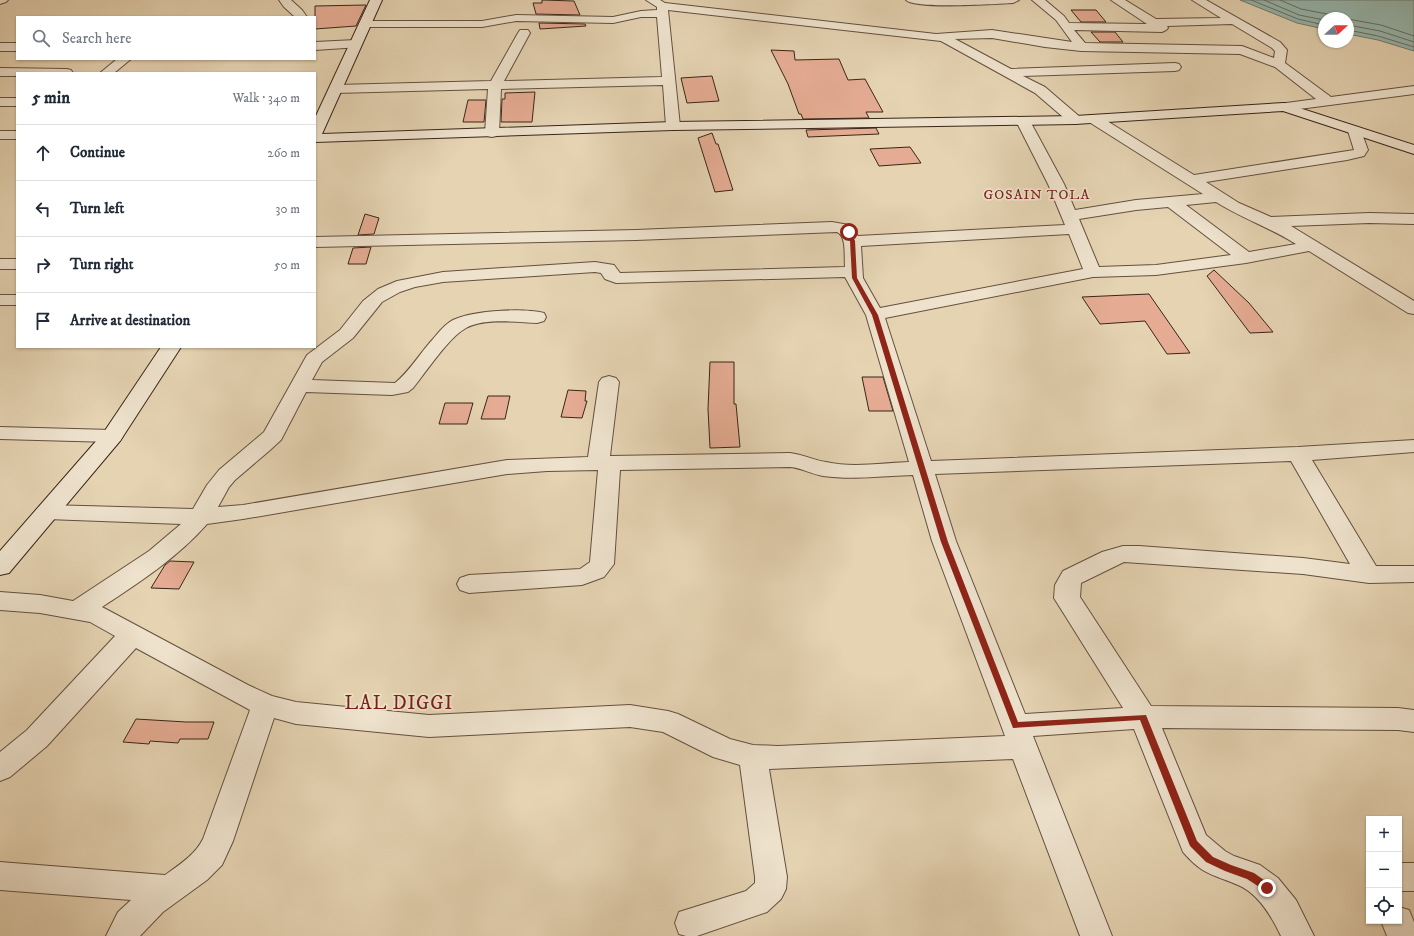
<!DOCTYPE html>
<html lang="en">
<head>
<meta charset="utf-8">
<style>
  body { margin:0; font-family:"IM FELL DW Pica",serif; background:#f6f6f7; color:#1f2937 }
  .controls { position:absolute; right:12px; bottom:12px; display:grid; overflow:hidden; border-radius:0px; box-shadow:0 1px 3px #0004 }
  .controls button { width:36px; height:36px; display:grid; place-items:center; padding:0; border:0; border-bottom:1px solid #e0e1e3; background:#fff; color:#1f2937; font:20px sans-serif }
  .compass { position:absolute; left:1318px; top:12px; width:36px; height:36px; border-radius:50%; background:#fff; box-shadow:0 1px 3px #0004; rotate:69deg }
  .stop { position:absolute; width:12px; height:12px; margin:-9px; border:3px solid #8f2418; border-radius:50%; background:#fff }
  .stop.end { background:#8f2418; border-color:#fff; box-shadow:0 1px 4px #0008 }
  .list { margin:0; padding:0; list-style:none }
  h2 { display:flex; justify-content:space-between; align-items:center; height:52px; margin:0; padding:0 16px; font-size:17px }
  h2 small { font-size:13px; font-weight:400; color:#747a83 }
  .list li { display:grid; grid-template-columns:26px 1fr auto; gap:12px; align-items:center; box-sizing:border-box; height:56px; padding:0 16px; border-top:1px solid #e0e1e3 }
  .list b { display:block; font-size:15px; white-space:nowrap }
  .list em { font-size:13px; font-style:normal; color:#747a83 }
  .icon { flex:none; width:22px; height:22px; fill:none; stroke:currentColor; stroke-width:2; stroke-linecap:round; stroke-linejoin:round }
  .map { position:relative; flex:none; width:1414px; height:936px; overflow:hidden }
  .search { position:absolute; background:#fff; box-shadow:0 1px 3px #0004; left:16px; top:16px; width:300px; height:44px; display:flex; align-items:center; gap:10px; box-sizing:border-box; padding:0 14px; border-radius:0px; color:#747a83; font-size:15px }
  .panel { position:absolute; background:#fff; box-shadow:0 1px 3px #0004; left:16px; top:72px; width:300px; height:276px; border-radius:0px }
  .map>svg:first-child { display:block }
</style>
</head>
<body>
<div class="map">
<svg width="1414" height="936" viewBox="0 0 1414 936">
  <rect width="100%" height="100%" fill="#e5d3b2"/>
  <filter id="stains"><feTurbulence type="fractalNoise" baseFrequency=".005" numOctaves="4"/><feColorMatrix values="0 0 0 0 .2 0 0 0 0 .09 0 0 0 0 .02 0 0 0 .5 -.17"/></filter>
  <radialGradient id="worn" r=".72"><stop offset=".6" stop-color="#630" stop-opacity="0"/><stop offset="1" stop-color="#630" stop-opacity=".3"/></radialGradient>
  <path fill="#96b7ae" stroke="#717d72" d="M1240,0H1414V51L1378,40L1348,34V18H1324V29L1297,23Z"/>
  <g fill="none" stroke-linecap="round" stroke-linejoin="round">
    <path stroke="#686e64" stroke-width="1" d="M1251,0L1298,19L1324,25
      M1264,0L1299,15L1324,20
      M1280,0L1301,9L1327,14L1334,18
      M1348,19L1381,25L1414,36
      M1348,25L1380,31L1414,42
      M1348,30L1378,36L1414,47"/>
  </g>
  <path fill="#e5ac93" stroke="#392519" d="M542,0L574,1L580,15L536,14L533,3H542Z
    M366,5L356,26L315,29V6Z
    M1071,10H1096L1106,22H1081Z
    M539,23L585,24L586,26L540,29Z
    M1091,32H1115L1123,42H1100Z
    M771,50L794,51L795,60L839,59L848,80L865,79L883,112H866L869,118L803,119L801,114H799L788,84Z
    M712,76L719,101L687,103L681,78Z
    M535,92L532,122H501L502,99H505V93Z
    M468,100H486L484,122H463Z
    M876,128L879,134L808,137L806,130Z
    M712,133L716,144H718L733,190L715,192L698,138Z
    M910,147L921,163L879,166L870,149Z
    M365,214L379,218L374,234L358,235Z
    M371,247L366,264H348L353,248Z
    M1214,270L1249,303L1273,332L1250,333L1207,276Z
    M1149,294L1190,353L1167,354L1145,321L1100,324L1082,297Z
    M710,362H734V404H736L740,447L710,448L708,409Z
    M862,377H883L893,411H869Z
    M568,390L586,391L585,401H587L582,418L561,417Z
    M488,396H510L505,419H481Z
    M445,403H473L467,424H439Z
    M170,561L194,562L179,589L151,588L165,565Z
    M136,719L186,722H214L208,739H180L178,743L150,741L149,744L123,742Z"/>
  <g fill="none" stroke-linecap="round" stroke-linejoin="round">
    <g stroke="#64503f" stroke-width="2">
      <path id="street" d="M0,0H8L6,2L0,4Z
        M279,0H291L302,10L307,17H295L284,7Z
        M646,0H660L665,3L936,34L992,30L1072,42L1056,20L1032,0H1045L1064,16L1069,23L1147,24L1111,0H1125L1156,19L1221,18L1192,0H1206L1280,42L1287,50L1285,63L1331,97L1414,86V94L1284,111L1279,110L1277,107L1279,104L1316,99L1275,67L1240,54L1081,51L1045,47L992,38L955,39L1011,69L1175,63L1179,64L1181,67L1179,70L1175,71L1023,76L1045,87L1080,117L1082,120L1080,123L1075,124L1070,123L1035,93L941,41L668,10L680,126L678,129L673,130L668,129L666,126L663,85L501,89L499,133L497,136L492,137L487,136L485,133L488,89L336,93L331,92L329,89L331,86L336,85L491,81L518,33L520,30H528L530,33L504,81L662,77L657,17H641L613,23L516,21L482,27H365L361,26L359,24L361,22L365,21H482L516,15L613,17L641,11L657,10V7ZM1232,24L1272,48L1275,51L1274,58L1242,46L1085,43L1074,30L1162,32L1166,30L1168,28L1167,26Z
        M906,0H1019L1013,3C997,4 914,9 906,0Z
        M356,40L360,41L362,44L360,47L315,50V42Z
        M0,43H17V51H0Z
        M117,59H131L114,73H100Z
        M0,68L67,69L71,70L73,73H17V76H0Z
        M0,98H17V106H0Z
        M1094,115L1099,116L1194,175L1354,150L1348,131L1350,128L1355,127L1360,128L1368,150L1364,156L1347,160L1206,182L1239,203L1271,217L1369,213L1414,214V224L1369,223L1291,226L1414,301V314L1408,313L1309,251L1246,263L1156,275L1093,277L885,318L931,461L1298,447L1414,440V452L1312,460L1376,566H1414V582L1369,583L1303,574L1124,562L1081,583L1080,597L1151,706L1398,708L1414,710V732L1398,730L1162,728L1206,835L1225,851L1234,856L1260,865L1278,878L1296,900L1314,936H1281C1272,917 1258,893 1238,885C1212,874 1203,875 1183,852L1134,729L1033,736L1112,936H1080L1013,759L769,769L787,877L786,889L781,899L767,912L697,936H686L679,934L675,923L679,912L746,891L755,883V877L740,765L713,757L663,732L630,727L429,737L296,724L274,718L233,841L222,865L207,880L163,912L140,936H106L118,912L131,900L0,890V862L165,875C179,865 195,855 203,839L250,710L136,648L47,746L10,777L0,781V752L27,730L115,636L90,622L40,613L0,610V592L40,595L73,601L149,551L181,524L47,519L39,517L35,512L39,507L47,505L193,509L207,485L219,470L264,432L307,355L340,330L363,301L378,289L397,281L443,272L595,262L614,265L620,273L845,267C844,257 847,236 837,232L636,240L315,247V237L636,230L832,222L849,225L858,236L1065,225L1048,184L1016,121L1018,118L1023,117L1028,118L1030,121L1064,184L1075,210L1136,200L1203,194L1089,122L1087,119L1089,116ZM1216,202C1241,218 1271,228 1296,244L1249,252L1186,205ZM1168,207L1231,255L1156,265L1099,267L1079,219L1136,210ZM1069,234L1083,269L880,308L863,278L861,246ZM595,272L601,273L605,279L616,283L845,277L866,315L909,462C882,463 852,468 826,462C813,460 805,455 790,453L610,456L619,382L616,378L609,376L602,378L599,382L588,457L507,460L243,505L218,507L229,487L235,480L269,451L281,440L306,392L392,395L408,392L413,388C427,371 448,338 466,328C484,318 517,322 537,323L544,321L546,317L544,313C523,308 473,310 453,320C445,324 439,332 433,339C420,353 410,371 395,383L312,380L322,362L353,338L382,302L400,292L415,287L443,282ZM1291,461L1350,564L1303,558L1139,546H1123L1102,552L1063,571L1055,585L1054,598L1123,708L1025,714L956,541L935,474ZM790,467C802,468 811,474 823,476C852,480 883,476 913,475L932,541L1005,736L778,746L753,745L730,739L678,714L668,711L630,705L429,715L296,702L272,696L248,685L102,607C140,582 177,558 207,524L243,519L507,474L547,471L598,470L590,562L580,569L469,575L460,578L457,584L460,590L469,593L582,585L604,577L614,564L620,470Z
        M0,131H17V139H0Z
        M0,259H17V269H0Z
        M0,295H17V305H0Z
        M0,427L112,430L120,431L123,436L120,441L112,442L0,439Z
        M1399,863H1414V891H1399Z
        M1399,907L1409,910L1414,922V936H1387L1381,921H1399Z"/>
    </g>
    <g stroke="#392519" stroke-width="2">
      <path id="secondary" d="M370,0H382L322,134L673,122L1075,116L1284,103L1414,145V154L1283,111L1075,124L673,130L315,142V118Z
        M161,347H181L120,441L9,573L0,575V551L104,432Z"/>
    </g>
    <use href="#street" fill="#eee2cd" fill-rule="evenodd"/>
    <use href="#secondary" fill="#eee2cd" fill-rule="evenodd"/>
  </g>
  <path fill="#8f2418" d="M849,231L851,232L855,241L857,278L878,315L948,542L1018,722L1146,715L1197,841L1213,857L1231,865L1254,873L1271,885L1272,888L1271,891L1267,892L1247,879L1225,871L1206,862L1190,846L1140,720L1013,728L941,542L872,315L852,278L850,241L847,232Z"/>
  <g text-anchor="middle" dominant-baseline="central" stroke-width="3.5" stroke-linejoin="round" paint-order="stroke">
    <g font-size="14" letter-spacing="1" fill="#7a1f14" stroke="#eee2cd">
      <text x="1037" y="195">GOSAIN TOLA</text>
    </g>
    <g font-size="19" letter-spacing="1" fill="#7a1f14" stroke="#eee2cd">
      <text x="399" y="703">LAL DIGGI</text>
    </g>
  </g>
  <rect width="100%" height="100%" filter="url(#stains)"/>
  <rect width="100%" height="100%" fill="url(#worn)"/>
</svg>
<div class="controls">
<button>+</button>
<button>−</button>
<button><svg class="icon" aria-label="locate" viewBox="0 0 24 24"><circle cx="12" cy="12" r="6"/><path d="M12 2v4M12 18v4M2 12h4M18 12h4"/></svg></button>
</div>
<svg class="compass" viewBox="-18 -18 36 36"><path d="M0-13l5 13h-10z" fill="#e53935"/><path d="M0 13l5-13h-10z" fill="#747a83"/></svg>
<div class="stop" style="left:849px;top:232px"></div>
<div class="stop end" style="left:1267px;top:888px"></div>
<div class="search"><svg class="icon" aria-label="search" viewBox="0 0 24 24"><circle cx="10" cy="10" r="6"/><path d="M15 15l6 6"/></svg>Search here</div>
<section class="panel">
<h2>5 min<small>Walk · 340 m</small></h2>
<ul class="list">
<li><svg class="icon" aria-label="ahead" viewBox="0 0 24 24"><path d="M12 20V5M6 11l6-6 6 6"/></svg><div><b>Continue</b></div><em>260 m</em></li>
<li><svg class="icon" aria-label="left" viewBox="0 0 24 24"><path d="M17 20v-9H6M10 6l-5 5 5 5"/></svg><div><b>Turn left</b></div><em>30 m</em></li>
<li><svg class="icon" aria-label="right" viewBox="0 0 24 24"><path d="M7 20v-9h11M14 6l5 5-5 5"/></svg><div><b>Turn right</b></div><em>50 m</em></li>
<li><svg class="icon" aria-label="arrive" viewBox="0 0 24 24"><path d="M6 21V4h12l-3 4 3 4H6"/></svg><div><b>Arrive at destination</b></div></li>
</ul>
</section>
</div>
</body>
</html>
